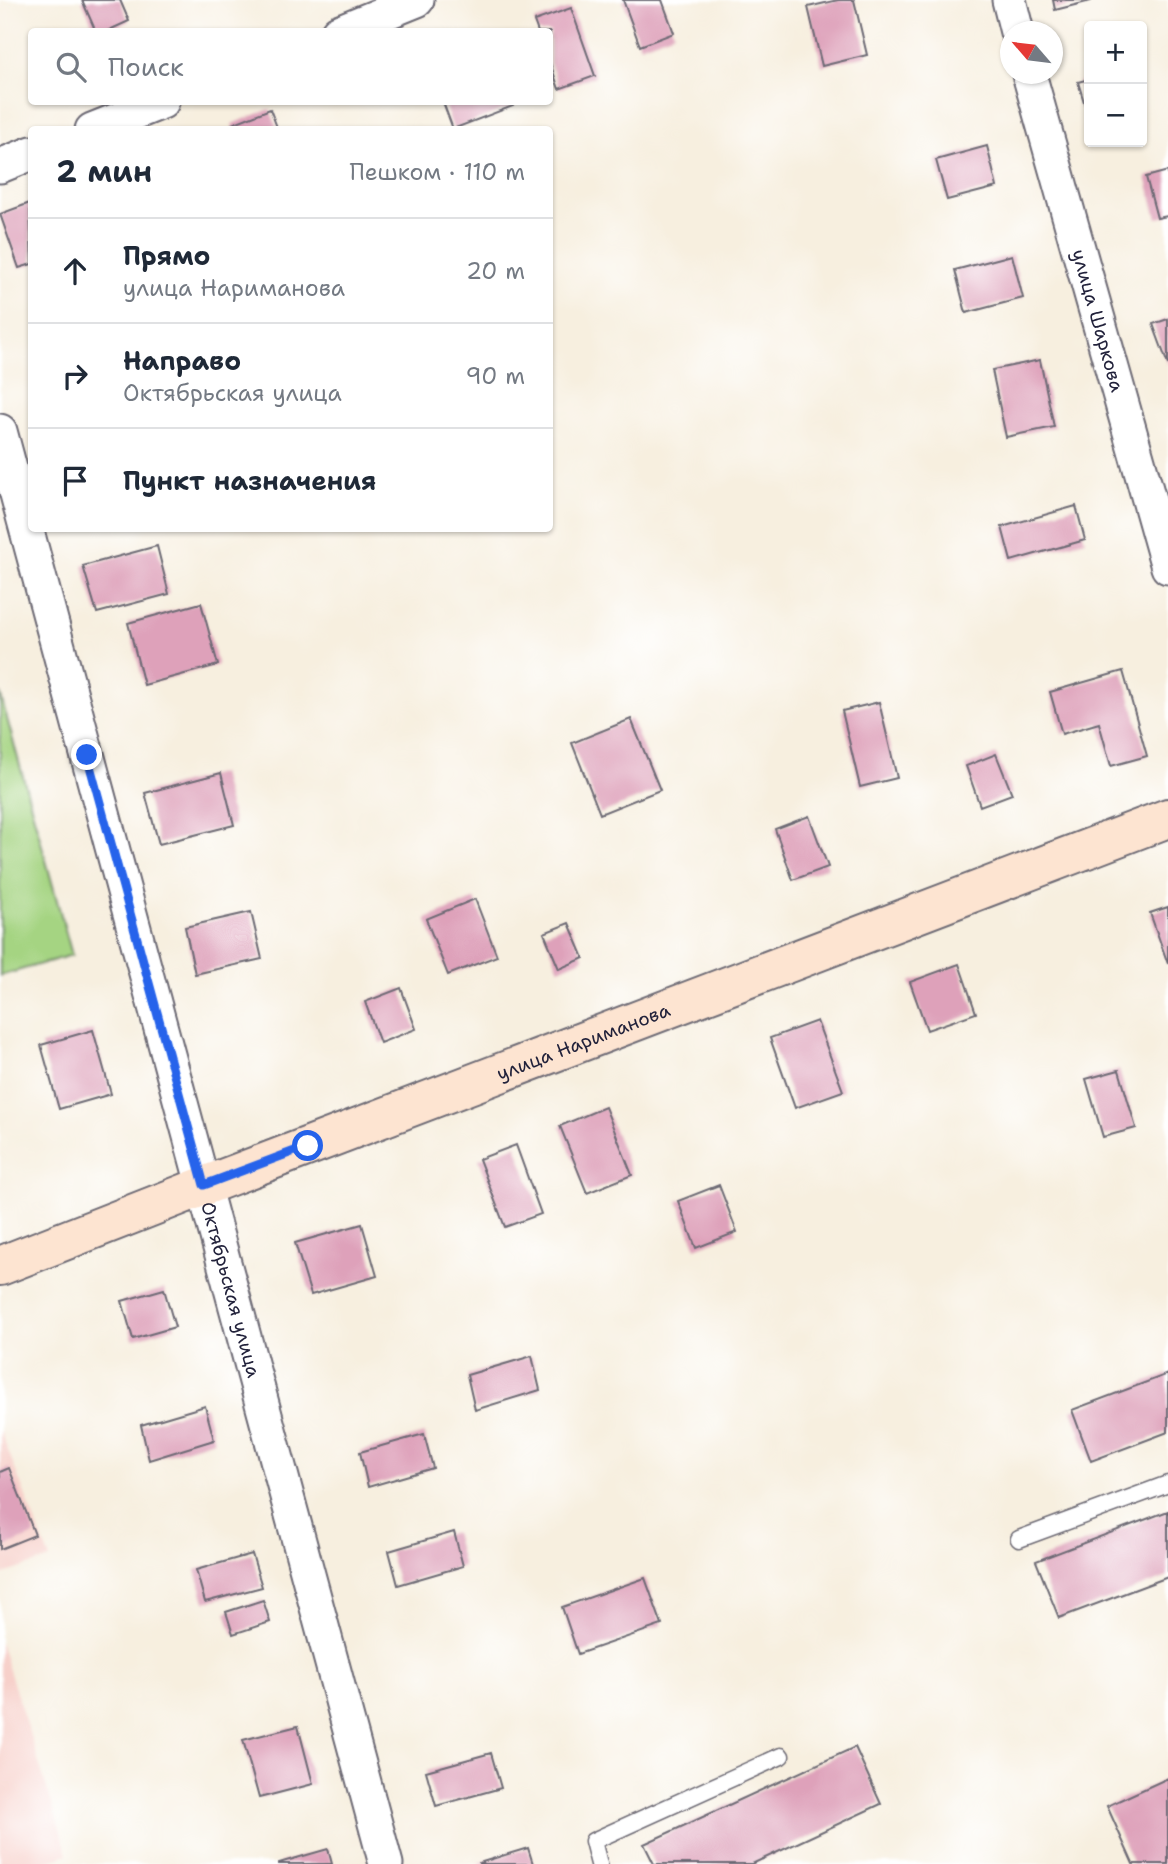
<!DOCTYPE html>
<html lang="ru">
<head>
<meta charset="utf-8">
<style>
  body { margin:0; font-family:"Shantell Sans",sans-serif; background:#f2f2f3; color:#1f2937 }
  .controls { position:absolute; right:21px; top:21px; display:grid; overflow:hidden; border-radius:7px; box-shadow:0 2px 5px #0004 }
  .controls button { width:63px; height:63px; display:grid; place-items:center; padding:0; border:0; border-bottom:2px solid #e0e1e3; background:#fff; color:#1f2937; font:35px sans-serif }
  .compass { position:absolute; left:1000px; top:21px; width:63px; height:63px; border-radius:50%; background:#fff; box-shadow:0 2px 5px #0004; rotate:298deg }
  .stop { position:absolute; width:21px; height:21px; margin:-16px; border:5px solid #2563eb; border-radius:50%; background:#fff }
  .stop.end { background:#2563eb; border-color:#fff; box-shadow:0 2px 7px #0008 }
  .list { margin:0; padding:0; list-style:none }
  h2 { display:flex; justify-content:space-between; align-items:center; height:91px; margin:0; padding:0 28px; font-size:30px }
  h2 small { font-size:23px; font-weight:400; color:#747a83 }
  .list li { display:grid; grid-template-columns:46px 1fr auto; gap:21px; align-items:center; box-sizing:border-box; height:105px; padding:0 28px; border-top:2px solid #e0e1e3 }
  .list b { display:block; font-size:26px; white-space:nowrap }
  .list p { margin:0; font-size:23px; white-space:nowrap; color:#747a83 }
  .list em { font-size:23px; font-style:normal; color:#747a83 }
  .icon { flex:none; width:38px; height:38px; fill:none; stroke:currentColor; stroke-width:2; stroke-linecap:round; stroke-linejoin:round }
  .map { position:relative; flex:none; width:1168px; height:1864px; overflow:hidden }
  .search { position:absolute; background:#fff; box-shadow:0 2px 5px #0004; left:28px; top:28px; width:525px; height:77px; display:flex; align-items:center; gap:18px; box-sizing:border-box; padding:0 24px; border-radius:7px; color:#747a83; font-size:26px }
  .panel { position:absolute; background:#fff; box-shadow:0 2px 5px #0004; left:28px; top:126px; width:525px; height:406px; border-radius:7px }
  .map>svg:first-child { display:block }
</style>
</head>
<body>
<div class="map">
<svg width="1168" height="1864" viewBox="0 0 1168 1864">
  <rect width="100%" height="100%" fill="#fff"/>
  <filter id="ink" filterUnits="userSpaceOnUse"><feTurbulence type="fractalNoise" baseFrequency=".0143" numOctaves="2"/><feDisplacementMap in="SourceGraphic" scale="14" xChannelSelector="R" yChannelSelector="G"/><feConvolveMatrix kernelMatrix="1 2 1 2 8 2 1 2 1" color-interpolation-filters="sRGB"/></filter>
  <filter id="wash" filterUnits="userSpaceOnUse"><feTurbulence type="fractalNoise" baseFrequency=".00686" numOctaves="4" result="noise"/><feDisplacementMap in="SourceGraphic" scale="28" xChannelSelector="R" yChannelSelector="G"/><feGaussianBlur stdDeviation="1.57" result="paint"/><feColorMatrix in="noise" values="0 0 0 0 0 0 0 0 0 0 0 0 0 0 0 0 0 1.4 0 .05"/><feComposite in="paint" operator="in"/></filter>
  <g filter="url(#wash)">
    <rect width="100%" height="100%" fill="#f7efdf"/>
    <path fill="#f7d0ca" d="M0,1430L50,1559L0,1575Z
      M0,1642L68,1854L39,1864H0Z"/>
    <path fill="#a5d482" stroke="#647b5e" stroke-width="2" d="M0,693L72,955L0,976Z"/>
    <g id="blocks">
      <path fill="#dea1ba" d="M82,0H120L129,21L105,32H96Z
        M623,0H662L674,33L640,46Z
        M838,0H854L867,55L822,66L808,7Z
        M1053,0H1091V1L1055,10Z
        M571,8L595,76L559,89L550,63V32H538L534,21Z
        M1089,79V111L1087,112L1078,82Z
        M443,102H512L513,106L453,129Z
        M270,109L278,130H234L232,124Z
        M987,146L997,187L947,200L936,160Z
        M1168,171V216L1157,218L1146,177Z
        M30,203L32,264L19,268L0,214Z
        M1012,255L1023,298L966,313L955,270Z
        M1168,319V365L1153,324Z
        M1040,360L1054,427L1006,437L992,370Z
        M1076,506L1085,540L1011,561L1002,527Z
        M157,546L169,594L97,613L83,566Z
        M201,603L218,665L144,685L128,623Z
        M1123,671L1147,756L1111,766L1099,723L1062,734L1050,692Z
        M879,702L897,778L860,787L842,711Z
        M631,719L660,790L600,814L572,743Z
        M996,754L1012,794L980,806L966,766Z
        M221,773L234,825L159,844L145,793Z
        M809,816L828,867L793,880L775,829Z
        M475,899L497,956L448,975L426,919Z
        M1168,907V964L1150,913Z
        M251,912L262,959L195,974L185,927Z
        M569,923L584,958L559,969L544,933Z
        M959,964L976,1013L927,1030L910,982Z
        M401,988L416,1029L380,1043L365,1002Z
        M817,1021L843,1091L795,1108L770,1038Z
        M93,1030L111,1094L59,1109L41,1045Z
        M1119,1070L1136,1128L1103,1137L1086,1079Z
        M605,1107L632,1175L587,1193L560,1126Z
        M516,1145L541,1214L505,1227L479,1159Z
        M719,1185L737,1232L696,1248L678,1201Z
        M362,1224L377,1276L311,1295L295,1243Z
        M164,1289L175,1327L133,1339L122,1301Z
        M532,1356L540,1390L475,1410L467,1375Z
        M1168,1374V1432L1091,1461L1072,1410Z
        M205,1406L214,1440L149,1460L141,1425Z
        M424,1434L433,1468L368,1487L360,1452Z
        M9,1468L35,1535L0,1549V1472Z
        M1168,1511V1577L1059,1618L1036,1561Z
        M454,1532L463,1566L398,1585L389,1551Z
        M252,1554L262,1587L205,1602L196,1570Z
        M645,1578L662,1625L578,1654L562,1607Z
        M263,1600L270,1622L233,1634L226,1612Z
        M298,1726L313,1784L259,1798L243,1740Z
        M855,1747L881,1804L752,1864H654L644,1844Z
        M491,1753L501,1788L436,1806L426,1771Z
        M1168,1778V1864H1133L1107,1806Z
        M528,1848L533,1864H479V1863Z
        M328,1849L332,1864H279V1863Z"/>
    </g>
  </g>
  <g filter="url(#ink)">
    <use href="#blocks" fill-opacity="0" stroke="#6d6a74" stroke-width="2"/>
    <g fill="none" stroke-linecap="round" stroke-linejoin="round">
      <g stroke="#6d6a74" stroke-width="19">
        <path id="lane" d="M1019,1539L1168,1484
          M599,1864L593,1841L781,1756"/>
      </g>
      <g stroke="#6d6a74" stroke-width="37">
        <g id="street">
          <path d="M1009,0L1017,32"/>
          <path d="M338,32L417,0"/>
          <path id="s1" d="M1029,74L1168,567"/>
          <path d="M92,130L162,102"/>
          <path d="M0,166L32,153"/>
          <path id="s2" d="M0,431L386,1864"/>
        </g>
      </g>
      <g stroke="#6d6a74" stroke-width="42">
        <g id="secondary">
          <path id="s3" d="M0,1266L204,1186L1168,818"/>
        </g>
      </g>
      <use href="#lane" stroke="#fff" stroke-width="16"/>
      <use href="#street" stroke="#fff" stroke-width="33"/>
      <use href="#secondary" stroke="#fde4d1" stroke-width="38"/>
    </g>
  </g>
  <g fill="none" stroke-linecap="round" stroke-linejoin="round" filter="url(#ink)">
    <path stroke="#2563eb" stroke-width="9" d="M87,755L204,1185L308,1146"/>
  </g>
  <g text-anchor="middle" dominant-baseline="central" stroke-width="7" stroke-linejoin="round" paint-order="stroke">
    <g font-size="19" fill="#22223b" stroke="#fff">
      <text stroke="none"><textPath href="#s1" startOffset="256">улица Шаркова</textPath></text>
      <text stroke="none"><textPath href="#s3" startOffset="625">улица Нариманова</textPath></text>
      <text stroke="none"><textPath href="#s2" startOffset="889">Октябрьская улица</textPath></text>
    </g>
  </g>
</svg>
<div class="controls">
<button>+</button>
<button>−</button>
</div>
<svg class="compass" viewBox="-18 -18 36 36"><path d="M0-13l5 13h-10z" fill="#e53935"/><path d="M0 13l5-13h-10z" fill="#747a83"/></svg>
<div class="stop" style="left:308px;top:1146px"></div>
<div class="stop end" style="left:87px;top:755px"></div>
<div class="search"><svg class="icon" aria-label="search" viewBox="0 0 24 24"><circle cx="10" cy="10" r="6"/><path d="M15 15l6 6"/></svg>Поиск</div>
<section class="panel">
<h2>2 мин<small>Пешком · 110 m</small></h2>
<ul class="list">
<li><svg class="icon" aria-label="ahead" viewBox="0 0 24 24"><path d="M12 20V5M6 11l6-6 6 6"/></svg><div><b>Прямо</b><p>улица Нариманова</p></div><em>20 m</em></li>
<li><svg class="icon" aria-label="right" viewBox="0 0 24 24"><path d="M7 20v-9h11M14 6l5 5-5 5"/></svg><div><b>Направо</b><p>Октябрьская улица</p></div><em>90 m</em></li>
<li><svg class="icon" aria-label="arrive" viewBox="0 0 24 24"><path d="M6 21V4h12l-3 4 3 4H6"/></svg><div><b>Пункт назначения</b></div></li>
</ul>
</section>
</div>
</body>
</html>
